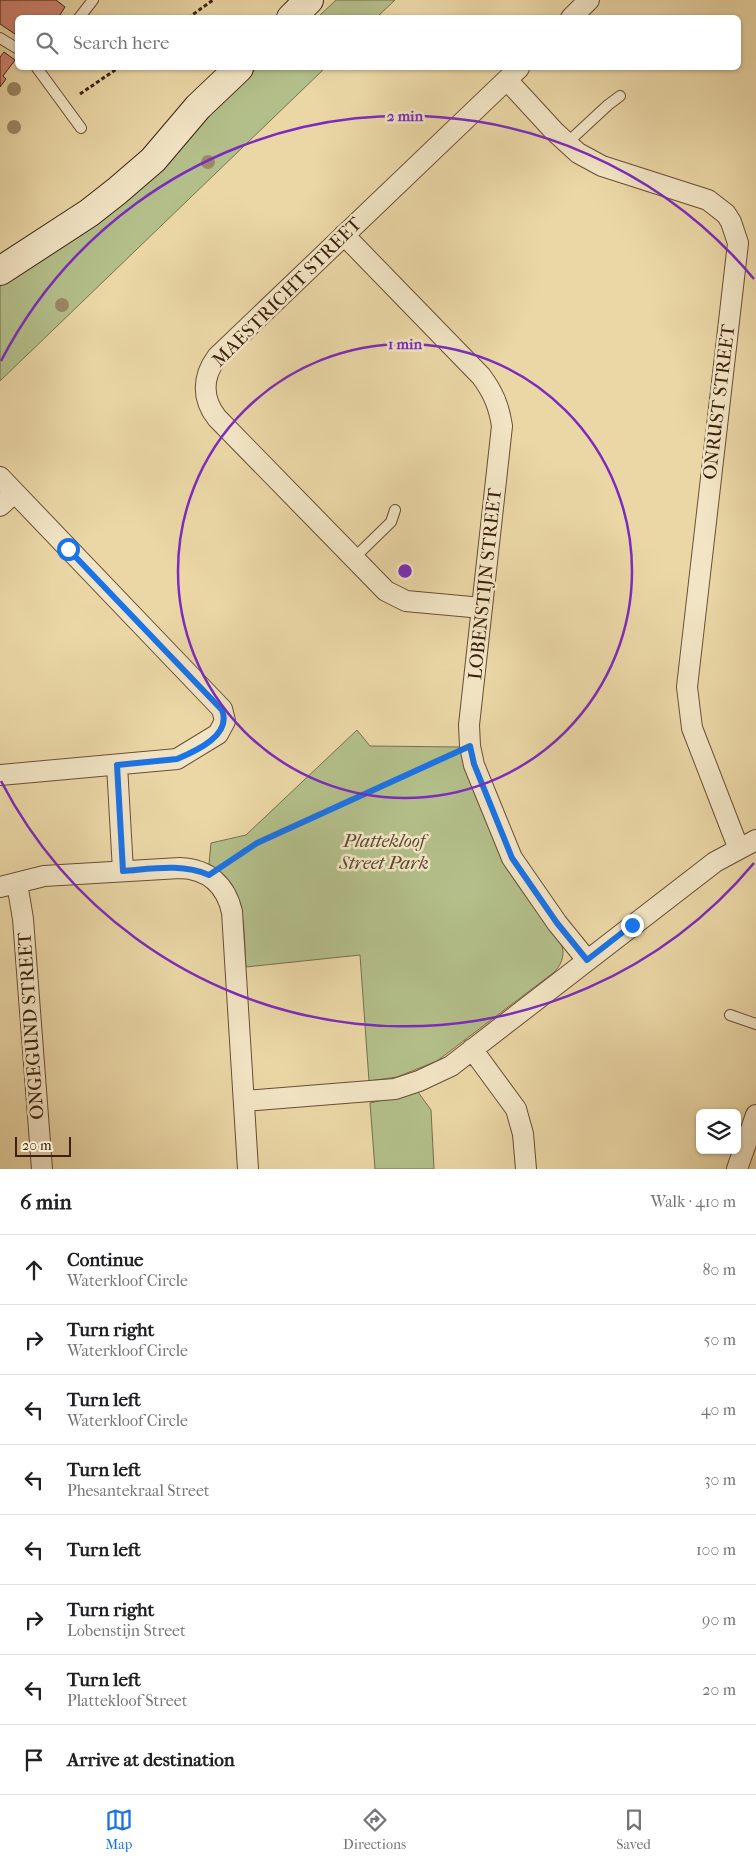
<!DOCTYPE html>
<html lang="en">
<head>
<meta charset="utf-8">
<style>
  body { margin:0; font-family:"IM FELL French Canon",serif; background:#f2f2f2; color:#202124 }
  .controls { position:absolute; right:15px; bottom:15px; display:grid; overflow:hidden; border-radius:8px; box-shadow:0 1px 4px #0004 }
  .controls button { width:45px; height:45px; display:grid; place-items:center; padding:0; border:0; border-bottom:1px solid #e0e0e0; background:#fff; color:#202124; font:25px sans-serif }
  .scale { position:absolute; left:15px; bottom:12px; width:56px; box-sizing:border-box; padding-left:5px; border:2px solid #3c2010; border-top:0; font-size:14px; line-height:18px; white-space:nowrap; color:#3c2010; -webkit-text-stroke:4px #f2e5c5; paint-order:stroke }
  .stop { position:absolute; width:15px; height:15px; margin:-11px; border:4px solid #1a73e8; border-radius:50%; background:#fff }
  .stop.end { background:#1a73e8; border-color:#fff; box-shadow:0 1px 5px #0008 }
  .list { margin:0; padding:0; list-style:none }
  h2 { display:flex; justify-content:space-between; align-items:center; height:65px; margin:0; padding:0 20px; font-size:21px }
  h2 small { font-size:16px; font-weight:400; color:#757577 }
  .list li { display:grid; grid-template-columns:32px 1fr auto; gap:15px; align-items:center; box-sizing:border-box; height:70px; padding:0 20px; border-top:1px solid #e0e0e0 }
  .list b { display:block; font-size:19px; white-space:nowrap }
  .list p { margin:0; font-size:16px; white-space:nowrap; color:#757577 }
  .list em { font-size:16px; font-style:normal; color:#757577 }
  .icon { flex:none; width:28px; height:28px; fill:none; stroke:currentColor; stroke-width:2; stroke-linecap:round; stroke-linejoin:round }
  .map { position:relative; flex:none; width:756px; height:1169px; overflow:hidden }
  .search { position:absolute; background:#fff; box-shadow:0 1px 4px #0004; left:15px; right:15px; top:15px; height:55px; display:flex; align-items:center; gap:12px; box-sizing:border-box; padding:0 18px; border-radius:8px; color:#757577; font-size:19px }
  .sheet { height:625px; background:#fff }
  nav { display:flex; justify-content:space-around; align-items:center; box-sizing:border-box; height:70px; border-top:1px solid #e0e0e0; background:#fff; font-size:14px; color:#757577 }
  nav a { display:grid; justify-items:center; gap:2px }
  nav .on { color:#1a73e8 }
  .map>svg:first-child { display:block }
</style>
</head>
<body>
<div class="map">
<svg width="756" height="1169" viewBox="0 0 756 1169">
  <rect width="100%" height="100%" fill="#ebd7a6"/>
  <filter id="stains"><feTurbulence type="fractalNoise" baseFrequency=".004" numOctaves="4"/><feColorMatrix values="0 0 0 0 .2 0 0 0 0 .09 0 0 0 0 .02 0 0 0 .5 -.17"/></filter>
  <radialGradient id="worn" r=".72"><stop offset=".6" stop-color="#630" stop-opacity="0"/><stop offset="1" stop-color="#630" stop-opacity=".3"/></radialGradient>
  <path fill="#b3bf8a" stroke="#78704d" d="M336,0H395L377,17H318Z
    M257,68H325L0,381V284L217,106Z
    M357,730L370,746L461,747C477,788 490,836 511,874C523,897 555,924 562,946C565,956 561,966 553,973L437,1061L397,1077L369,1081L360,955L246,967C243,926 248,888 209,864L211,843L246,835Z
    M418,1092L431,1110L434,1169H375L370,1103Z"/>
  <path fill="#cf8370" stroke="#3c2010" d="M0,0H56L65,7L58,18H18V36L0,24Z
    M4,52L15,60L3,76L6,79L0,87V57Z"/>
  <g fill="none" stroke-linecap="round" stroke-linejoin="round">
    <g stroke="#684e36" stroke-width="12">
      <path id="service" d="M79,18L93,0
        M0,38L18,49
        M37,68L81,128
        M567,143L608,105L620,96
        M353,559L391,522L395,510
        M730,1015L756,1024"/>
    </g>
    <g stroke="#684e36" stroke-width="22">
      <path id="minor" d="M571,18L589,0
        M507,80L554,131L578,153L602,166L708,200L726,214L731,222L738,243L687,687L692,728L738,847
        M344,235L481,376C493,392 499,406 502,426L469,725L470,746L474,765L512,858L557,923L587,960
        M0,477L222,709L225,721L218,734L177,759L0,775
        M0,506L14,493
        M482,608L406,601L386,591L217,418C202,399 202,377 217,357L519,68
        M117,765L123,871
        M17,883L23,919L42,1169
        M0,887L44,876L180,868C208,869 226,885 232,912L248,1169
        M472,1049L516,1109L523,1134L526,1169
        M244,1101L395,1089L419,1081L451,1066L715,862L756,840
        M737,1169L756,1115"/>
    </g>
    <g stroke="#3c2010" stroke-width="30">
      <path id="secondary" d="M291,18L309,0
        M0,271L89,213L117,191L153,160L198,107L239,68"/>
    </g>
    <path stroke="#3c2010" stroke-width="3" stroke-dasharray="4 2.5" stroke-linecap="butt" d="M188,18L213,0
      M80,94L118,68
      M224,866L257,843L454,754"/>
    <use href="#service" stroke="#f2e5c5" stroke-width="10"/>
    <use href="#minor" stroke="#f2e5c5" stroke-width="20"/>
    <use href="#secondary" stroke="#f2e5c5" stroke-width="28"/>
  </g>
  <g fill="#9b8864">
    <circle cx="14" cy="89" r="7"/>
    <circle cx="14" cy="127" r="7"/>
    <circle cx="208" cy="162" r="7"/>
    <circle cx="62" cy="305" r="7"/>
  </g>
  <g fill="none" stroke-linecap="round" stroke-linejoin="round">
    <path stroke="#1a73e8" stroke-width="6" d="M68,549L222,710C232,735 196,751 177,759L117,765L123,871C151,869 182,863 209,875L257,843L470,746L474,764L512,858L557,923L587,960L632,925"/>
  </g>
  <g fill="none" stroke="#7b2cbf" stroke-width="2.5">
    <circle cx="405" cy="571" r="227"/>
    <path d="M754 863A455 455 0 0 1 1 781M1 361A455 455 0 0 1 754 279"/>
  </g>
  <g text-anchor="middle" dominant-baseline="central" stroke-width="5" stroke-linejoin="round" paint-order="stroke">
    <g font-size="19" fill="#3c2010" stroke="#f2e5c5">
      <text transform="translate(287 292) rotate(-45)">MAESTRICHT STREET</text>
      <text transform="translate(719 402) rotate(-83)">ONRUST STREET</text>
      <text transform="translate(485 584) rotate(-84)">LOBENSTIJN STREET</text>
      <text transform="translate(31 1026) rotate(-94)">ONGEGUND STREET</text>
    </g>
    <g font-size="19" font-style="italic" fill="#5a482e" stroke="#f2e5c5">
      <text x="384" y="841">Plattekloof<tspan x="384" dy="22">Street Park</tspan></text>
    </g>
  </g>
  <circle cx="405" cy="571" r="8" fill="#7b2cbf" stroke="#f2e5c5" stroke-width="2.5"/>
  <g font-size="15" text-anchor="middle" font-weight="bold" fill="#7b2cbf" stroke="#f2e5c5" stroke-width="5" stroke-linejoin="round" paint-order="stroke">
    <text x="405" y="121">2 min</text>
    <text x="405" y="349">1 min</text>
  </g>
  <rect width="100%" height="100%" filter="url(#stains)"/>
  <rect width="100%" height="100%" fill="url(#worn)"/>
</svg>
<div class="controls">
<button><svg class="icon" aria-label="layers" viewBox="0 0 24 24"><path d="M12 4l9 5-9 5-9-5zM3 14l9 5 9-5"/></svg></button>
</div>
<div class="scale">20 m</div>
<div class="stop" style="left:68px;top:549px"></div>
<div class="stop end" style="left:632px;top:925px"></div>
<div class="search"><svg class="icon" aria-label="search" viewBox="0 0 24 24"><circle cx="10" cy="10" r="6"/><path d="M15 15l6 6"/></svg>Search here</div>
</div>
<section class="sheet">
<h2>6 min<small>Walk · 410 m</small></h2>
<ul class="list">
<li><svg class="icon" aria-label="ahead" viewBox="0 0 24 24"><path d="M12 20V5M6 11l6-6 6 6"/></svg><div><b>Continue</b><p>Waterkloof Circle</p></div><em>80 m</em></li>
<li><svg class="icon" aria-label="right" viewBox="0 0 24 24"><path d="M7 20v-9h11M14 6l5 5-5 5"/></svg><div><b>Turn right</b><p>Waterkloof Circle</p></div><em>50 m</em></li>
<li><svg class="icon" aria-label="left" viewBox="0 0 24 24"><path d="M17 20v-9H6M10 6l-5 5 5 5"/></svg><div><b>Turn left</b><p>Waterkloof Circle</p></div><em>40 m</em></li>
<li><svg class="icon" aria-label="left" viewBox="0 0 24 24"><path d="M17 20v-9H6M10 6l-5 5 5 5"/></svg><div><b>Turn left</b><p>Phesantekraal Street</p></div><em>30 m</em></li>
<li><svg class="icon" aria-label="left" viewBox="0 0 24 24"><path d="M17 20v-9H6M10 6l-5 5 5 5"/></svg><div><b>Turn left</b></div><em>100 m</em></li>
<li><svg class="icon" aria-label="right" viewBox="0 0 24 24"><path d="M7 20v-9h11M14 6l5 5-5 5"/></svg><div><b>Turn right</b><p>Lobenstijn Street</p></div><em>90 m</em></li>
<li><svg class="icon" aria-label="left" viewBox="0 0 24 24"><path d="M17 20v-9H6M10 6l-5 5 5 5"/></svg><div><b>Turn left</b><p>Plattekloof Street</p></div><em>20 m</em></li>
<li><svg class="icon" aria-label="arrive" viewBox="0 0 24 24"><path d="M6 21V4h12l-3 4 3 4H6"/></svg><div><b>Arrive at destination</b></div></li>
</ul>
</section>
<nav>
<a class="on"><svg class="icon" aria-label="map" viewBox="0 0 24 24"><path d="M3 6l6-2 6 2 6-2v14l-6 2-6-2-6 2zM9 4v14M15 6v14"/></svg>Map</a>
<a><svg class="icon" aria-label="directions" viewBox="0 0 24 24"><path d="M12 3l9 9-9 9-9-9zM9 14v-3h6M13 9l2 2-2 2"/></svg>Directions</a>
<a><svg class="icon" aria-label="saved" viewBox="0 0 24 24"><path d="M7 4h10v16l-5-4-5 4z"/></svg>Saved</a>
</nav>
</body>
</html>
